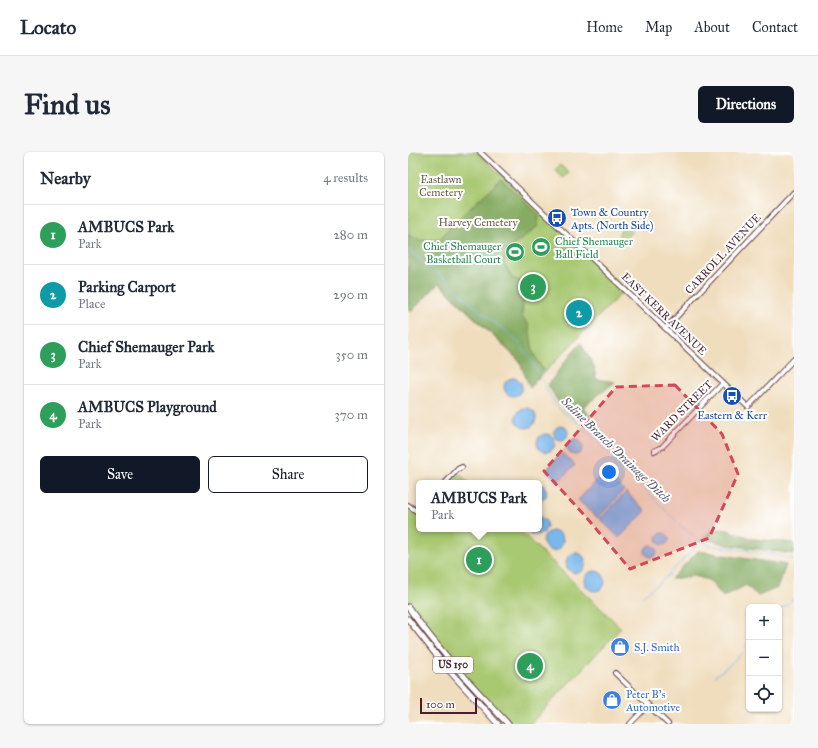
<!DOCTYPE html>
<html lang="en">
<head>
<meta charset="utf-8">
<style>
  body { margin:0; font-family:"IM FELL Great Primer",serif; background:#f6f6f7; color:#1f2937 }
  .controls { position:absolute; right:12px; bottom:12px; display:grid; overflow:hidden; border-radius:6px; box-shadow:0 1px 3px #0004 }
  .controls button { width:36px; height:36px; display:grid; place-items:center; padding:0; border:0; border-bottom:1px solid #e0e1e3; background:#fff; color:#1f2937; font:20px sans-serif }
  .scale { position:absolute; left:12px; bottom:10px; width:57px; box-sizing:border-box; padding-left:4px; border:2px solid #4a1f2b; border-top:0; font-size:11px; line-height:14px; white-space:nowrap; color:#4a1f2b; -webkit-text-stroke:3px #fff; paint-order:stroke }
  .you { position:absolute; left:201px; top:320px; width:14px; height:14px; margin:-10px; border:3px solid #fff; border-radius:50%; background:#1a73e8; box-shadow:0 0 0 6px #1a73e833 }
  .badge { display:grid; place-items:center; width:26px; height:26px; border-radius:50%; background:#111827; color:#fff; font-size:13px; font-weight:700 }
  .pin { position:absolute; translate:-50% -50%; border:2px solid #fff; box-shadow:0 1px 4px #0006 }
  .popup { position:absolute; left:8px; top:328px; width:126px; height:52px; box-sizing:border-box; display:grid; place-content:center; border-radius:6px; background:#fff; filter:drop-shadow(0 1px 3px #0005); font-size:13px; white-space:nowrap; color:#747a83 }
  .popup b { font-size:15px; color:#1f2937 }
  .popup::after { content:''; position:absolute; left:50%; top:100%; margin-left:-8px; border:8px solid transparent; border-top-color:#fff }
  .list { margin:0; padding:0; list-style:none }
  h2 { display:flex; justify-content:space-between; align-items:center; height:52px; margin:0; padding:0 16px; font-size:17px }
  h2 small { font-size:13px; font-weight:400; color:#747a83 }
  .list li { display:grid; grid-template-columns:26px 1fr auto; gap:12px; align-items:center; box-sizing:border-box; height:60px; padding:0 16px; border-top:1px solid #e0e1e3 }
  .list b { display:block; font-size:15px; white-space:nowrap }
  .list p { margin:0; font-size:13px; white-space:nowrap; color:#747a83 }
  .list em { font-size:13px; font-style:normal; color:#747a83 }
  .actions { display:flex; gap:8px; padding:12px 16px }
  .actions a { flex:1; padding:9px 0; border:1px solid #111827; border-radius:6px; text-align:center; font-size:14px; color:#111827 }
  .actions .main { background:#111827; color:#fff }
  .icon { flex:none; width:22px; height:22px; fill:none; stroke:currentColor; stroke-width:2; stroke-linecap:round; stroke-linejoin:round }
  .map { position:relative; flex:none; width:386px; height:572px; overflow:hidden; border-radius:6px }
  header { display:flex; align-items:center; gap:24px; box-sizing:border-box; height:56px; padding:0 20px; background:#fff; border-bottom:1px solid #e0e1e3 }
  header strong { font-size:19px }
  nav { display:flex; gap:22px; margin-inline-start:auto; font-size:14px }
  .intro { display:flex; align-items:center; justify-content:space-between; box-sizing:border-box; height:96px; padding:0 24px }
  h1 { margin:0; font-size:28px }
  .button { padding:10px 18px; border-radius:6px; background:#111827; color:#fff; font-size:14px; font-weight:700 }
  main { display:flex; gap:24px; padding:0 24px }
  aside { flex:1; background:#fff; border-radius:6px; box-shadow:0 1px 3px #0004 }
  .map>svg:first-child { display:block }
</style>
</head>
<body>
<header>
<strong>Locato</strong>
<nav><a>Home</a><a>Map</a><a>About</a><a>Contact</a></nav>
</header>
<div class="intro"><h1>Find us</h1><a class="button">Directions</a></div>
<main>
<aside>
<h2>Nearby<small>4 results</small></h2>
<ul class="list">
<li><span class="badge" style="background:#2e9e5b">1</span><div><b>AMBUCS Park</b><p>Park</p></div><em>280 m</em></li>
<li><span class="badge" style="background:#0f9aa8">2</span><div><b>Parking Carport</b><p>Place</p></div><em>290 m</em></li>
<li><span class="badge" style="background:#2e9e5b">3</span><div><b>Chief Shemauger Park</b><p>Park</p></div><em>350 m</em></li>
<li><span class="badge" style="background:#2e9e5b">4</span><div><b>AMBUCS Playground</b><p>Park</p></div><em>370 m</em></li>
</ul>
<div class="actions"><a class="main">Save</a><a>Share</a></div>
</aside>
<div class="map">
<svg width="386" height="572" viewBox="0 0 386 572">
  <rect width="100%" height="100%" fill="#fff"/>
  <filter id="ink" filterUnits="userSpaceOnUse"><feTurbulence type="fractalNoise" baseFrequency=".025" numOctaves="2"/><feDisplacementMap in="SourceGraphic" scale="8" xChannelSelector="R" yChannelSelector="G"/><feConvolveMatrix kernelMatrix="1 2 1 2 8 2 1 2 1" color-interpolation-filters="sRGB"/></filter>
  <filter id="wash" filterUnits="userSpaceOnUse"><feTurbulence type="fractalNoise" baseFrequency=".012" numOctaves="4" result="noise"/><feDisplacementMap in="SourceGraphic" scale="16" xChannelSelector="R" yChannelSelector="G"/><feGaussianBlur stdDeviation="0.9" result="paint"/><feColorMatrix in="noise" values="0 0 0 0 0 0 0 0 0 0 0 0 0 0 0 0 0 1.4 0 .05"/><feComposite in="paint" operator="in"/></filter>
  <g filter="url(#wash)">
    <rect width="100%" height="100%" fill="#f0ddbd"/>
    <path fill="#a8c871" stroke="#79744e" d="M0,0H69L217,137L130,227L0,102Z
      M152,13L161,21L155,26L147,18Z
      M218,73L224,79L216,88L210,82Z
      M49,319L61,331H38Z
      M4,357H11V377H110L213,476L122,572H100L65,535L0,455V361Z"/>
    <path fill="#86ac63" stroke="#686647" d="M93,27L131,63L130,74L100,98L96,111L104,126L121,132L122,140L115,150L114,164L121,174L125,200L135,218L122,236L111,208L31,131L4,159L0,156V83L12,88H31L42,75Z
      M173,191L186,215L188,227L207,230L175,255L184,267L182,273L153,254L140,233L156,211Z
      M305,377L320,378L345,387L386,391V402L320,393L295,386Z
      M290,399L378,413L369,436L350,444L338,433L315,445L301,428L286,424L263,427Z"/>
    <path fill="#79b7ec" stroke="#626b8c" d="M96 235a9 9 0 1 1 18 0a9 9 0 1 1-18 0Z
      M108 266a10 10 0 1 1 20 0a10 10 0 1 1-20 0Z
      M146 281a7 7 0 1 1 14 0a7 7 0 1 1-14 0Z
      M129 291a9 9 0 1 1 18 0a9 9 0 1 1-18 0Z
      M159 295a8 8 0 1 1 16 0a8 8 0 1 1-16 0Z
      M154,301L167,313L150,330L138,318Z
      M197,320L216,338L190,366L170,348Z
      M131,332C137,333 140,338 138,344L132,348Z
      M218,340L238,359L211,386L192,367Z
      M131,364L138,369L139,375L136,380L128,383L122,381L120,377H131Z
      M135 389a10 10 0 1 1 20 0a10 10 0 1 1-20 0Z
      M249 387a6 6 0 1 1 12 0a6 6 0 1 1-12 0Z
      M237 399a6 6 0 1 1 12 0a6 6 0 1 1-12 0Z
      M158 411a10 10 0 1 1 20 0a10 10 0 1 1-20 0Z
      M177 429a10 10 0 1 1 20 0a10 10 0 1 1-20 0Z"/>
    <g fill="none" stroke-linecap="round" stroke-linejoin="round">
      <path stroke="#79b7ec" stroke-width="1" d="M0,98L32,123L67,155L100,181L111,191L131,221L139,238L150,256L164,266L187,287L273,374L293,389L302,393L373,404L386,407
        M234,444L254,429L293,389
        M371,458L380,452L386,446
        M337,496L341,489
        M307,524L319,515L334,501"/>
    </g>
  </g>
  <g filter="url(#ink)">
    <g fill="none" stroke-linecap="round" stroke-linejoin="round">
      <g stroke="#633c41" stroke-width="6">
        <path id="minor" d="M72,0L340,255L386,207
          M258,176L386,40
          M246,299L254,295L315,231
          M37,331L50,317L54,315
          M0,353L8,359L11,357
          M207,521L260,572
          M222,572L240,553"/>
      </g>
      <g stroke="#633c41" stroke-width="7">
        <path id="major" d="M0,455C30,497 64,534 100,572
          M0,467L37,514L90,572"/>
      </g>
      <use href="#minor" stroke="#fff" stroke-width="4"/>
      <use href="#major" stroke="#fff" stroke-width="5"/>
    </g>
  </g>
  <path fill="#d1495b" fill-opacity="0.2" stroke="#d1495b" stroke-width="3" stroke-dasharray="8 5" stroke-linejoin="round" d="M267,233L314,282L330,322L301,386L222,417L178,365L136,319L208,235Z"/>
  <defs>
    <g id="bus-disc" transform="scale(1)"><circle r="9.5" fill="#1a4fb4" stroke="#fff"/><path d="M-5-6H5V4H4V6H2V4H-2V6H-4V4H-5ZM-3.5-4V0h7V-4ZM-3.5 1.2v1.5H-2V1.2ZM2 1.2v1.5H3.5V1.2Z" fill="#fff"/></g>
    <g id="stadium-disc" transform="scale(1)"><circle r="9.5" fill="#2e9e5b" stroke="#fff"/><path d="M0-5a6.5 5 0 1 0 0 10a6.5 5 0 1 0 0-10ZM-3.5-1.8h7v3.6h-7Z" fill="#fff"/></g>
    <g id="shop-disc" transform="scale(1)"><circle r="9.5" fill="#3f7fe0" stroke="#fff"/><path d="M-5-2.5h2.3a2.7 3.5 0 0 1 5.4 0H5L5.5 6h-11ZM-1.5-2.5h3a1.5 2.3 0 0 0-3 0Z" fill="#fff"/></g>
  </defs>
  <g fill-rule="evenodd">
    <use href="#bus-disc" x="149" y="66"/>
    <use href="#stadium-disc" x="133" y="95"/>
    <use href="#stadium-disc" x="107" y="100"/>
    <use href="#bus-disc" x="324" y="244"/>
    <use href="#shop-disc" x="212" y="495"/>
    <use href="#shop-disc" x="204" y="548"/>
  </g>
  <g text-anchor="middle" dominant-baseline="central" stroke-width="4" stroke-linejoin="round" paint-order="stroke">
    <rect fill="#fff" stroke="#80626b" stroke-width="1" x="25" y="505" width="40" height="16" rx="3"/>
    <g font-size="10" font-weight="bold" fill="#4a1f2b">
      <text x="45" y="513">US 150</text>
    </g>
    <g font-size="11" fill="#6b5a44" stroke="#fff">
      <text x="33" y="27">Eastlawn<tspan x="33" dy="13">Cemetery</tspan></text>
      <text x="70" y="70">Harvey Cemetery</text>
    </g>
    <g font-size="11" fill="#164399" stroke="#fff" text-anchor="start">
      <text x="163" y="60">Town &amp; Country<tspan x="163" dy="13">Apts. (North Side)</tspan></text>
      <text x="324" y="263" text-anchor="middle">Eastern &amp; Kerr</text>
    </g>
    <g font-size="11" fill="#27864d" stroke="#fff" text-anchor="start">
      <text x="147" y="89">Chief Shemauger<tspan x="147" dy="13">Ball Field</tspan></text>
      <text x="93" y="94" text-anchor="end">Chief Shemauger<tspan x="93" dy="13">Basketball Court</tspan></text>
    </g>
    <g font-size="11" fill="#4a1f2b" stroke="#fff">
      <text transform="translate(315 102) rotate(-47)">CARROLL AVENUE</text>
      <text transform="translate(256 162) rotate(44)">EAST KERR AVENUE</text>
      <text transform="translate(274 259) rotate(-45)">WARD STREET</text>
    </g>
    <g font-size="11" fill="#366cbe" stroke="#fff" text-anchor="start">
      <text x="226" y="495">S.J. Smith</text>
      <text x="218" y="542">Peter B's<tspan x="218" dy="13">Automotive</tspan></text>
    </g>
    <g font-size="12" font-style="italic" fill="#5a546f" stroke="#fff">
      <text transform="translate(208 298) rotate(44)">Saline Branch Drainage Ditch</text>
    </g>
  </g>
</svg>
<div class="controls">
<button>+</button>
<button>−</button>
<button><svg class="icon" aria-label="locate" viewBox="0 0 24 24"><circle cx="12" cy="12" r="6"/><path d="M12 2v4M12 18v4M2 12h4M18 12h4"/></svg></button>
</div>
<div class="scale">100 m</div>
<div class="you"></div>
<div class="pin badge" style="left:71px;top:408px;background:#2e9e5b">1</div>
<div class="popup"><b>AMBUCS Park</b>Park</div>
<div class="pin badge" style="left:171px;top:161px;background:#0f9aa8">2</div>
<div class="pin badge" style="left:125px;top:135px;background:#2e9e5b">3</div>
<div class="pin badge" style="left:122px;top:514px;background:#2e9e5b">4</div>
</div>
</main>
</body>
</html>
